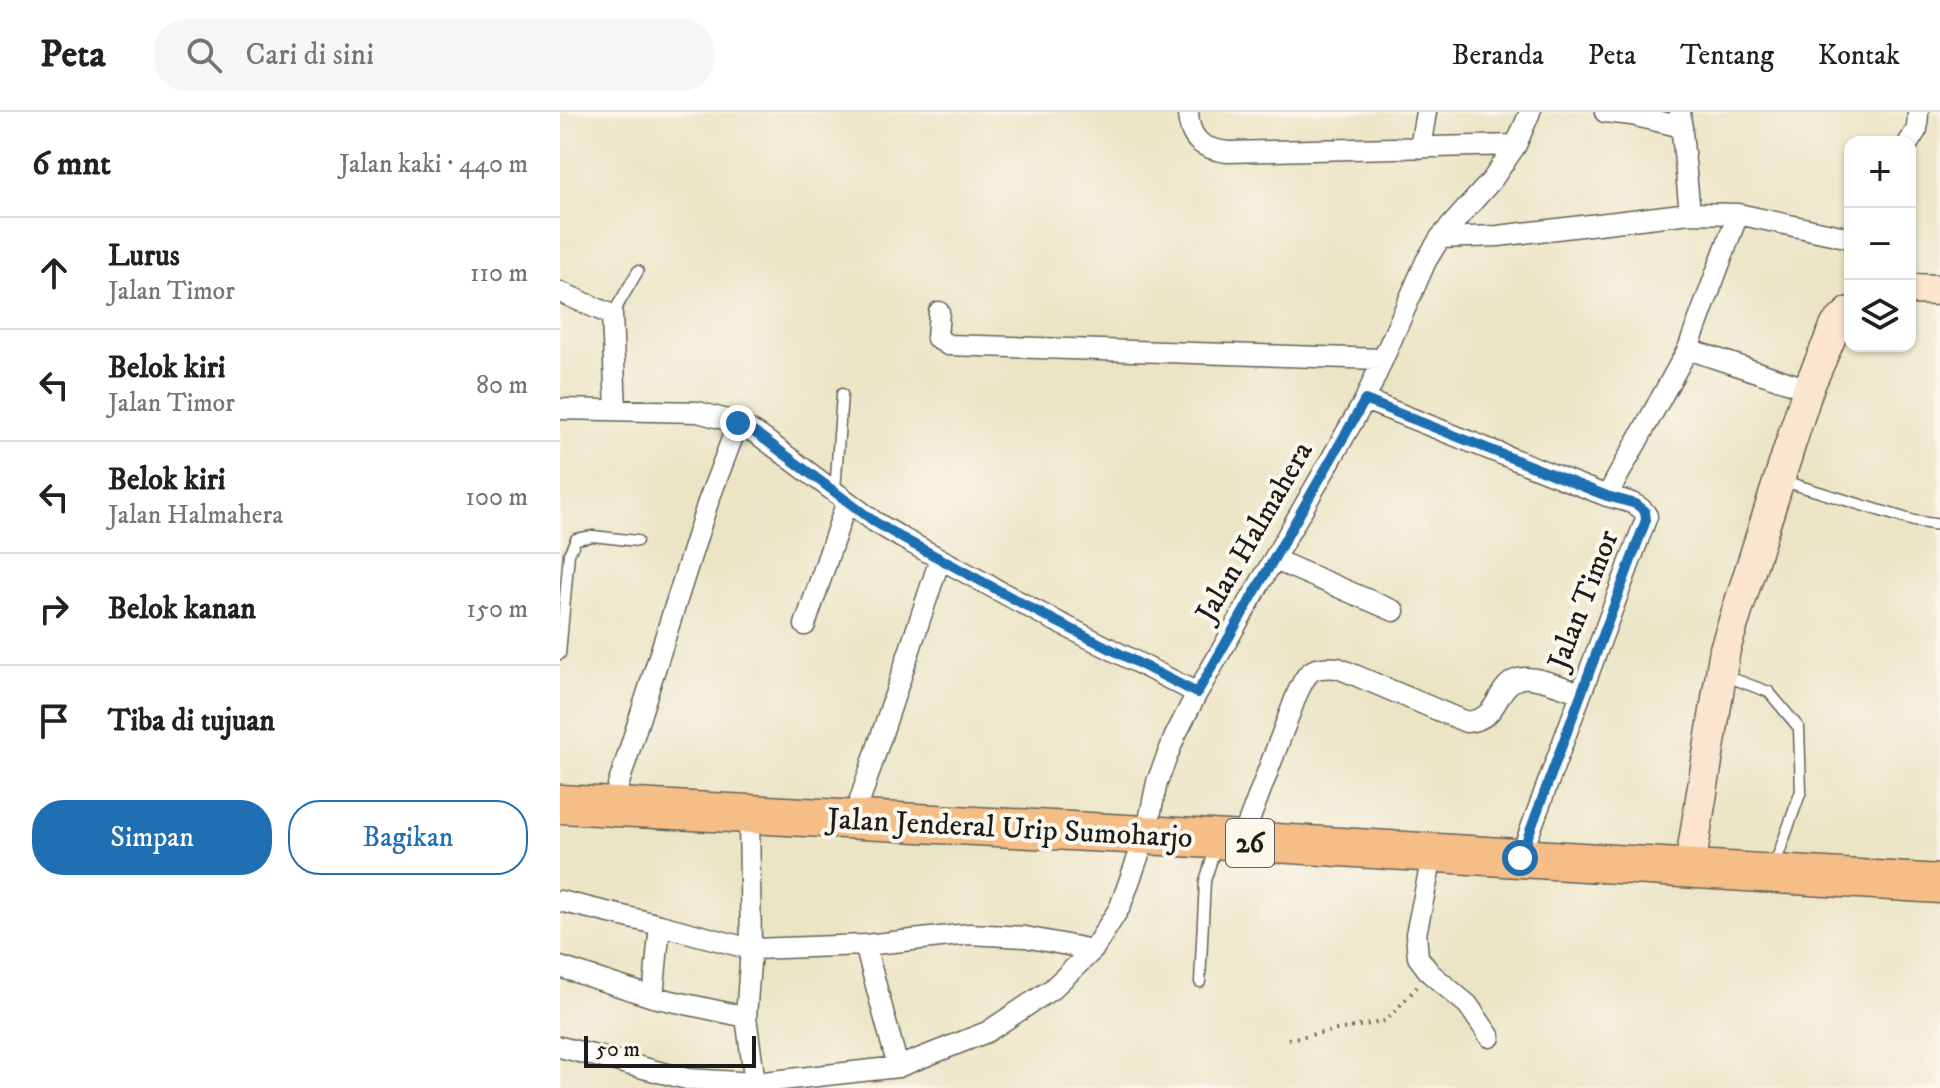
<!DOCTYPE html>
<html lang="id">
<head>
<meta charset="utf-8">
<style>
  body { margin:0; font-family:"IM FELL DW Pica",serif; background:#f6f6f6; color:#202124 }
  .controls { position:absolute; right:24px; top:24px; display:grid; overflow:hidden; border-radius:16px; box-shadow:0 2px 6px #0004 }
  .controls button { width:72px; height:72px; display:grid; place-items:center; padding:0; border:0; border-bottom:2px solid #e0e0e0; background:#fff; color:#202124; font:40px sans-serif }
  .scale { position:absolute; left:24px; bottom:20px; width:172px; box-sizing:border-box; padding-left:8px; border:4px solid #1c1c1c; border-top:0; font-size:22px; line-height:28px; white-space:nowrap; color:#1c1c1c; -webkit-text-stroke:6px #fbf7ec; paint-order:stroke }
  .stop { position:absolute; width:24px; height:24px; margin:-18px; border:6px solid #1f6fb2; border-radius:50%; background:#fff }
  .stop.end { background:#1f6fb2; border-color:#fff; box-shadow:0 2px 8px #0008 }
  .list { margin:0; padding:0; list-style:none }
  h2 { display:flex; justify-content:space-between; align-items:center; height:104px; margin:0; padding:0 32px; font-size:34px }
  h2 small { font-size:26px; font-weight:400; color:#757577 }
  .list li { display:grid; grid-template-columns:52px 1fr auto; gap:24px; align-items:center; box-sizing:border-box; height:112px; padding:0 32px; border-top:2px solid #e0e0e0 }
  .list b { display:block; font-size:30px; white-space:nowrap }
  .list p { margin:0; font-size:26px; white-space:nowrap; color:#757577 }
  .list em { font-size:26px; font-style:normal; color:#757577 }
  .actions { display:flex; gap:16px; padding:24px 32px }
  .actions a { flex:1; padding:18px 0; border:2px solid #1f6fb2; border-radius:32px; text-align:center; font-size:28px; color:#1f6fb2 }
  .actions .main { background:#1f6fb2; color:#fff }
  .icon { flex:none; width:44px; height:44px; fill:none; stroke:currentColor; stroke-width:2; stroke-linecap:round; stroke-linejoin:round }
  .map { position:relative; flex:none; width:1380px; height:976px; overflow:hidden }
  header { display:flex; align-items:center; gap:48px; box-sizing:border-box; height:112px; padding:0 40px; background:#fff; border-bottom:2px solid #e0e0e0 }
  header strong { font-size:38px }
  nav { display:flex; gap:44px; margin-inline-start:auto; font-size:28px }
  .search { width:560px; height:72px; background:#f6f6f6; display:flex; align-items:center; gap:20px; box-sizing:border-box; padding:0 28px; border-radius:32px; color:#757577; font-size:30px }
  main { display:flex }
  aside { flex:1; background:#fff }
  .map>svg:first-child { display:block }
</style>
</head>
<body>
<header>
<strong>Peta</strong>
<div class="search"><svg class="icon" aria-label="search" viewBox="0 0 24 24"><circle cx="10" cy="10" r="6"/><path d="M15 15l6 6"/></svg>Cari di sini</div>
<nav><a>Beranda</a><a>Peta</a><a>Tentang</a><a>Kontak</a></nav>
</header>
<main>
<aside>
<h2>6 mnt<small>Jalan kaki · 440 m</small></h2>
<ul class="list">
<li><svg class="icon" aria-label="ahead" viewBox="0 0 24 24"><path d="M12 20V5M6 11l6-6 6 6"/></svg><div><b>Lurus</b><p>Jalan Timor</p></div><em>110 m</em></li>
<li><svg class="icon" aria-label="left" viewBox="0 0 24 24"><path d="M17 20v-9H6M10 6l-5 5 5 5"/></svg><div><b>Belok kiri</b><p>Jalan Timor</p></div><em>80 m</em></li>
<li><svg class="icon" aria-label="left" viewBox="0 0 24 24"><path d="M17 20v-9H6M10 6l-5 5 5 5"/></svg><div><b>Belok kiri</b><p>Jalan Halmahera</p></div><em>100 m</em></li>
<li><svg class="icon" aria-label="right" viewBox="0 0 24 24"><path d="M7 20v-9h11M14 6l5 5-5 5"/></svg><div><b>Belok kanan</b></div><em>150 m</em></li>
<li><svg class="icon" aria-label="arrive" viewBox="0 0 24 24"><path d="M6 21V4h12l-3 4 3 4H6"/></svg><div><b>Tiba di tujuan</b></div></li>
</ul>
<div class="actions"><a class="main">Simpan</a><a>Bagikan</a></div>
</aside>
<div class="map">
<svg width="1380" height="976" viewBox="0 0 1380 976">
  <rect width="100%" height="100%" fill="#fbf7ec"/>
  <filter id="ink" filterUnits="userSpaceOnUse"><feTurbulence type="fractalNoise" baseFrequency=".0125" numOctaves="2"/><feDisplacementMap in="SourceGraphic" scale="16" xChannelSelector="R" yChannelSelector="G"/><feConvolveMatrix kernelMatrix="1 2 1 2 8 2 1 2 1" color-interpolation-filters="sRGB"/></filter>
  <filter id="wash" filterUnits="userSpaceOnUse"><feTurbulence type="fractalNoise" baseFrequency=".006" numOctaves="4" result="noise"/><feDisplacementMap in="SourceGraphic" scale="32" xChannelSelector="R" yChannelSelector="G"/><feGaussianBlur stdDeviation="1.8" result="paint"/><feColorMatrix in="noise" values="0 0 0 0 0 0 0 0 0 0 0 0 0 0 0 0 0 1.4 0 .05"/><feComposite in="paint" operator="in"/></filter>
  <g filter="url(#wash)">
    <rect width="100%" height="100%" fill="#ebe4c5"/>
  </g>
  <g filter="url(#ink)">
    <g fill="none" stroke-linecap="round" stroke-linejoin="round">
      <g stroke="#646257" stroke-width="13">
        <path id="lane" d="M52,203L78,159
          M1220,368L1354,409L1380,413
          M275,379L282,282
          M0,542L9,442L16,427L33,424L77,429
          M1163,563L1209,580L1239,616L1241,679L1214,755
          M640,870L645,769L656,734"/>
      </g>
      <g stroke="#646257" stroke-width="23">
        <path id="street" d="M628,0C629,28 642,37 668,40L956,33
          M1045,0L1072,3L1122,15
          M1120,0L1130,101
          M1349,30L1357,17L1358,0
          M860,36L866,0
          M880,126L938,124L1130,101L1178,102L1290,126
          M0,180L52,203L56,298
          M379,200L377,226L388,233L821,247
          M1128,237L1248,277
          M805,288L1047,384C1061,388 1080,390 1087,404L960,746
          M0,297L138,300L178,311L200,324L315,410L342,426L478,500L637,581L615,624L597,670L586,723L560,795L533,838L492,877L427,920L338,955L195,971L127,967L0,935
          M1047,384L1128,237L1178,102
          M715,448L834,499
          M245,513L287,389
          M637,581L805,288L866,149L880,126L932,68L956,33L970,0
          M53,695L57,677L148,390L178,311
          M189,703L191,837L186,905L195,971
          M293,709L380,447
          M681,730L737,582C748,558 751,554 778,556L906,610C942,607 933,576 958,567C972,562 1006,576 1020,581
          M873,741L856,822L858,845L870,861L908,893L930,925
          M0,789L100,813
          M305,833L338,955
          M0,855L93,885L186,905
          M93,885L100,813L191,837L305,833L409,822L465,825L533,838"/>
      </g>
      <g stroke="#646257" stroke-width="33">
        <path id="secondary" d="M1350,177L1380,178
          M1130,755L1165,537L1248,277L1276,213L1290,200"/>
      </g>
      <g stroke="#646257" stroke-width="41">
        <path id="highway" d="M0,692L586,723L1380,772"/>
      </g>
      <path stroke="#646257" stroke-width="4" stroke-dasharray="2 6" stroke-linecap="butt" d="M728,927L826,909L857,875"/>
      <use href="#lane" stroke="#fff" stroke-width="10"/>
      <use href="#street" stroke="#fff" stroke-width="20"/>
      <use href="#secondary" stroke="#fbe5cf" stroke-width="30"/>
      <use href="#highway" stroke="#f6be87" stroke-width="38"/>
    </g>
  </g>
  <g fill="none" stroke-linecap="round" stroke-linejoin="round" filter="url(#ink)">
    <path stroke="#1f6fb2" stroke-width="10" d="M178,311L200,324L315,410L342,426L478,500L637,581L805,288L1047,384L1076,392L1085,399L1086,408L960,746"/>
  </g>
  <g text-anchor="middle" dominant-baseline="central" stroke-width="8" stroke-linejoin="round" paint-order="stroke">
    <rect fill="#fbf7ec" stroke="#5f5e5a" stroke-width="2" x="666" y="707" width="48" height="48" rx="6"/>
    <g font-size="28" font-weight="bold" fill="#1c1c1c">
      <text x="690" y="731">26</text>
    </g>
    <g font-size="30" fill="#1c1c1c" stroke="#fbf7ec">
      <text transform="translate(695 420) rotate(-60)">Jalan Halmahera</text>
      <text transform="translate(1024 488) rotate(-69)">Jalan Timor</text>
      <text transform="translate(450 717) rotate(3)">Jalan Jenderal Urip Sumoharjo</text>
    </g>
  </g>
</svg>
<div class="controls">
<button>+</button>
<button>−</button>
<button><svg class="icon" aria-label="layers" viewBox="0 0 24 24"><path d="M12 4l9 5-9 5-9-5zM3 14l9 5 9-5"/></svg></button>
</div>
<div class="scale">50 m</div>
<div class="stop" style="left:960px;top:746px"></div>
<div class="stop end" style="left:178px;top:311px"></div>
</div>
</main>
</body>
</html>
